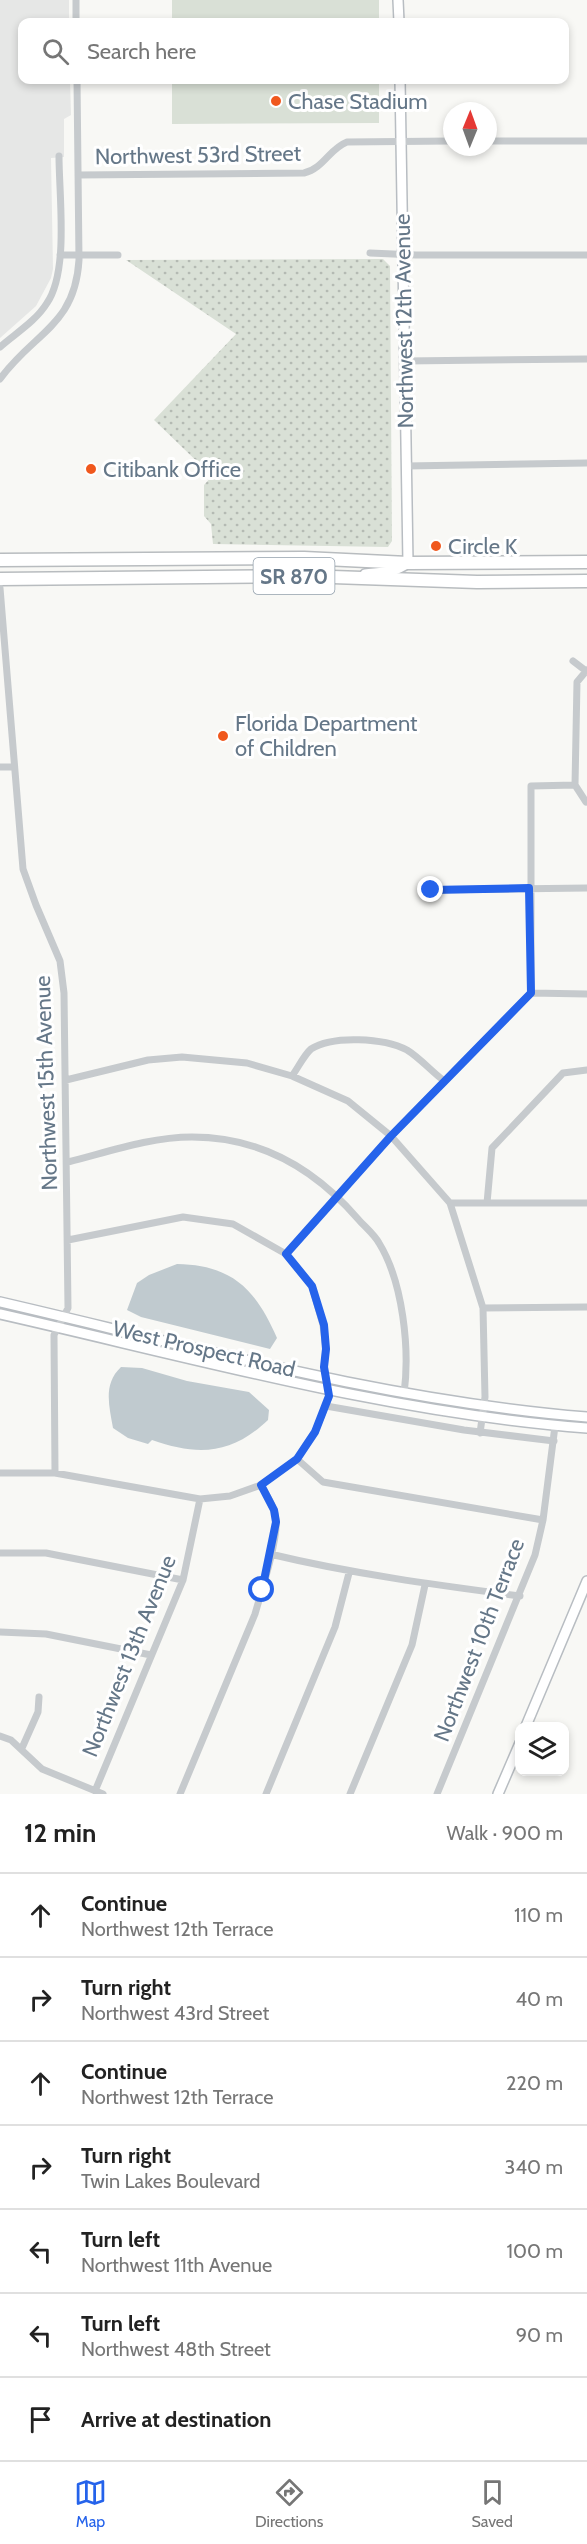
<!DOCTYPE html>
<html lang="en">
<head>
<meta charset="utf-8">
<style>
  body { margin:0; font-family:Cabin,sans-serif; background:#f6f6f6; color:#222 }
  .controls { position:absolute; right:18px; bottom:18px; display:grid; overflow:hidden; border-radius:12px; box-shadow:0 3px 9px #0003 }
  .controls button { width:54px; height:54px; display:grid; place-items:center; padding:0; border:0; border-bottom:2px solid #e0e0e0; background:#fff; color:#222; font:30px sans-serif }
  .compass { position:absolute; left:443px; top:102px; width:54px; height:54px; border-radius:50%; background:#fff; box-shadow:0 3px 9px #0003; rotate:1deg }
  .stop { position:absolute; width:18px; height:18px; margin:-14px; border:4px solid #2563eb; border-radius:50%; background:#fff }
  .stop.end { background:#2563eb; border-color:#fff; box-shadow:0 2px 6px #0008 }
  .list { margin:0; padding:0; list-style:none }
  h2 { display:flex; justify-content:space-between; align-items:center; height:78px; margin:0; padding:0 24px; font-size:26px }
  h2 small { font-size:20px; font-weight:400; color:#767676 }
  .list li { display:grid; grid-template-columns:39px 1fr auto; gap:18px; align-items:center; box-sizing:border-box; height:84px; padding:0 24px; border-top:2px solid #e0e0e0 }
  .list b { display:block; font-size:22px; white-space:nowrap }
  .list p { margin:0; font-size:20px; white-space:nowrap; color:#767676 }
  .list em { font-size:20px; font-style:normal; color:#767676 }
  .icon { flex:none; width:33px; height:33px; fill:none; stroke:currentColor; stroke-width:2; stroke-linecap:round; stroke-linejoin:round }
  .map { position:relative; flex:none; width:587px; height:1794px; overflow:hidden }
  .search { position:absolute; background:#fff; box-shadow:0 3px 9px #0003; left:18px; right:18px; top:18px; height:66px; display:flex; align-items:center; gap:15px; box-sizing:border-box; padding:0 21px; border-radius:12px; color:#767676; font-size:22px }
  .sheet { height:666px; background:#fff }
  nav { display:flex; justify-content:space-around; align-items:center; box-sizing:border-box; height:84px; border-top:2px solid #e0e0e0; background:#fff; font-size:16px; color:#767676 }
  nav a { display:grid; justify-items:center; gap:3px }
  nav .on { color:#2563eb }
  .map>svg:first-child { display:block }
</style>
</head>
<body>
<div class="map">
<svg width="587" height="1794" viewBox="0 0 587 1794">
  <defs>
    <pattern id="grass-dots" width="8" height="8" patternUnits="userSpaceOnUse" patternTransform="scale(1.5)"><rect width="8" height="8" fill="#d9e0d6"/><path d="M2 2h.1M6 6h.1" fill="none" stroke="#b4bab3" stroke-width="1.8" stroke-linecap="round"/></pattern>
  </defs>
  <rect width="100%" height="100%" fill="#f8f8f5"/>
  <path fill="#e6e7e6" d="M0,0H69V22H22V80H70L71,115L64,119V157L51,158L53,269L51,278L36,306L0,338Z"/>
  <path fill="url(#grass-dots)" d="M383,259L390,266L392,541L388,547L213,544L211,524L204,516V485L212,476L154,420L236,334L126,260Z"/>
  <path fill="#d9e0d6" d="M172,0H379V22H172Z
    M172,80H379V123L172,124Z"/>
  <path fill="#c0cacf" d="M177,1264C233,1265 256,1290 277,1338L270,1349L141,1317L127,1310L137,1283L149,1275Z
    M121,1367L142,1368L187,1381L249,1392L269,1410L268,1420C231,1455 198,1456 152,1440L148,1444L128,1438L113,1428C109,1405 103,1384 121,1367Z"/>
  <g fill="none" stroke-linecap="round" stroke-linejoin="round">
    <g stroke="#b8bdc2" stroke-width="12">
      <path id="secondary" d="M398,0L399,22
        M365,574C380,572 395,573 408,563L400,80
        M0,1302C194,1347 388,1401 587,1417
        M0,1314C194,1358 388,1413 587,1428
        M526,1726L587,1581
        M498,1794L520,1743"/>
    </g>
    <g stroke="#b8bcbf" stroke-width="15">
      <path id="highway" d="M0,560L304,558L408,563L587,562
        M0,579L304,576L477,582L587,581"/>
    </g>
    <path stroke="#c6cacd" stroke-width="7" d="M76,0V22
      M488,141H587
      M78,175L304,173C324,168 329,149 347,142L452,141
      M370,253L416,255H587
      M60,255H118
      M0,347C16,333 36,321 47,303C69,271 59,196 59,156
      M405,361L587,359
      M0,379C34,332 75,326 79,260L77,80
      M406,466L587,463
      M0,588L23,869L36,905L60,961L64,993L68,1308L54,1335L55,1473
      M573,661L586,671
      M0,767H14
      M586,802L575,785L577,682L587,670
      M431,890L587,888
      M531,993V786L575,785
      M531,993L587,994
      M292,1076C298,1068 304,1055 311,1049C333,1035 384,1038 407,1050C420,1058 431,1071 443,1080
      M66,1080L148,1060L182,1057L247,1063L292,1076L348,1101L391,1136L450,1203L483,1308L485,1397L480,1433
      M68,1162C108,1152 150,1137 192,1137C260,1137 315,1169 358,1219C365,1227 374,1234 379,1243C403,1282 410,1349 404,1394
      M450,1203H587
      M487,1203L492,1148L563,1073L587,1070
      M68,1240L183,1217L233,1224L286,1254L312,1286L323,1325L326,1349L324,1367L329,1397L315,1432L297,1459
      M286,1254L391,1136L531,993
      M483,1308L587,1307
      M326,1406L464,1430L554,1441
      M0,1473H55L200,1499L230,1496L261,1485L297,1459L323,1482L543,1520
      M0,1553H46L183,1580
      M270,1554C353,1574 436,1585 520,1596
      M0,1632L46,1634L151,1655
      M0,1736L11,1740L42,1769L103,1794
      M22,1748L38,1712L39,1697
      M95,1791L183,1580L200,1499
      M180,1794L255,1614C261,1593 278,1540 276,1520C275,1507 267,1496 261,1485
      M266,1794L335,1627L349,1573
      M350,1794L412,1645L425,1585
      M437,1794L535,1555L543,1520L555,1426"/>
    <use href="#secondary" stroke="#fff" stroke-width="9"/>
    <use href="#highway" stroke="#fff" stroke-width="12"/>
  </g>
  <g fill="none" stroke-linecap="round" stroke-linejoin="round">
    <path stroke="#2563eb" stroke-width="8" d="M262,1590L276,1522L274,1510L261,1485L297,1459L315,1432L329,1396L324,1367L326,1349L324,1325L312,1286L286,1254L391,1136L531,993L529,888L431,890"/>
  </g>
  <g fill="#f0581d" stroke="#fff" stroke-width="2">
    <circle cx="276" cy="101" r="6"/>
    <circle cx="91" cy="469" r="6"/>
    <circle cx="436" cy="546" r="6"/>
    <circle cx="223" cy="736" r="6"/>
  </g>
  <g text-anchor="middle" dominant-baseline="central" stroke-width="6" stroke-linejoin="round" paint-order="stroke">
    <rect fill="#fff" stroke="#93a0ac" stroke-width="1.5" x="253.5" y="558" width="81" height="36" rx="4.5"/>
    <g font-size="21" font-weight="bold" fill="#657788">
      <text x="294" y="576">SR 870</text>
    </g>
    <g font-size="22" fill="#657788" stroke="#fff" text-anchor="start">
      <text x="288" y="101">Chase Stadium</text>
      <text x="103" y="469">Citibank Office</text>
      <text x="448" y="546">Circle K</text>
      <text x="235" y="723">Florida Department<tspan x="235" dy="25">of Children</tspan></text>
    </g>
    <g font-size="22" fill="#657788" stroke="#fff">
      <text transform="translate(198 155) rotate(-1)">Northwest 53rd Street</text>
      <text transform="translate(404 321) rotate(-91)">Northwest 12th Avenue</text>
      <text transform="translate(46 1083) rotate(-92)">Northwest 15th Avenue</text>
      <text transform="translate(204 1349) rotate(13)">West Prospect Road</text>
      <text transform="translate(479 1640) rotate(-69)">Northwest 10th Terrace</text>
      <text transform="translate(129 1656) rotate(-68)">Northwest 13th Avenue</text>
    </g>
  </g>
</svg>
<div class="controls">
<button><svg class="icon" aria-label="layers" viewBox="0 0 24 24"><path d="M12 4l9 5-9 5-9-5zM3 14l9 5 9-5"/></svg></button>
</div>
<svg class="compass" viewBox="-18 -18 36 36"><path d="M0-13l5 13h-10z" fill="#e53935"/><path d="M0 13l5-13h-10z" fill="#767676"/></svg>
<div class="stop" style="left:262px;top:1590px"></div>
<div class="stop end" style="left:431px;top:890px"></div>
<div class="search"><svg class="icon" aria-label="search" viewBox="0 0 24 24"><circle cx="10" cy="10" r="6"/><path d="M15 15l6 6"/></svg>Search here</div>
</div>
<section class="sheet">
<h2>12 min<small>Walk · 900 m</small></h2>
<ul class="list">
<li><svg class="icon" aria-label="ahead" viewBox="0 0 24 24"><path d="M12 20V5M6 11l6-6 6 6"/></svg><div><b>Continue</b><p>Northwest 12th Terrace</p></div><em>110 m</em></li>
<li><svg class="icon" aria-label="right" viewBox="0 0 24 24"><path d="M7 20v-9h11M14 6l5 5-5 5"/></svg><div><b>Turn right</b><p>Northwest 43rd Street</p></div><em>40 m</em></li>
<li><svg class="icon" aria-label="ahead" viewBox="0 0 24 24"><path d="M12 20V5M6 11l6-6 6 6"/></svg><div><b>Continue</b><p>Northwest 12th Terrace</p></div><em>220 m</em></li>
<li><svg class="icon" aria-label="right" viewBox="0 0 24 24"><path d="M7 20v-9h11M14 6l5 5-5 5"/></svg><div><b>Turn right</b><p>Twin Lakes Boulevard</p></div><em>340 m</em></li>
<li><svg class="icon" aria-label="left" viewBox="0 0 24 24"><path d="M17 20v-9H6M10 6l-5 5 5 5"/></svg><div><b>Turn left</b><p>Northwest 11th Avenue</p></div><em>100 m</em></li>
<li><svg class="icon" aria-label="left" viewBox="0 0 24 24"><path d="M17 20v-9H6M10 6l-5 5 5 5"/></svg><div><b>Turn left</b><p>Northwest 48th Street</p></div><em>90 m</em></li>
<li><svg class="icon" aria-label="arrive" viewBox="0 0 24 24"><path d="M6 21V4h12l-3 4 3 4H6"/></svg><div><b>Arrive at destination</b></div></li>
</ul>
</section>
<nav>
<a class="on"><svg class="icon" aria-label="map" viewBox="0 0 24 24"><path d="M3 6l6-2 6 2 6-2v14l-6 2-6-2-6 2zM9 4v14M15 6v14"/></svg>Map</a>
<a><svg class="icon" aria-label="directions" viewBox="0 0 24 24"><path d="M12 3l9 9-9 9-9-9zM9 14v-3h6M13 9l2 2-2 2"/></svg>Directions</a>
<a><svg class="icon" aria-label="saved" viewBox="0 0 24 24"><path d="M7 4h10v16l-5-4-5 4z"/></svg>Saved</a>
</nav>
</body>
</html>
